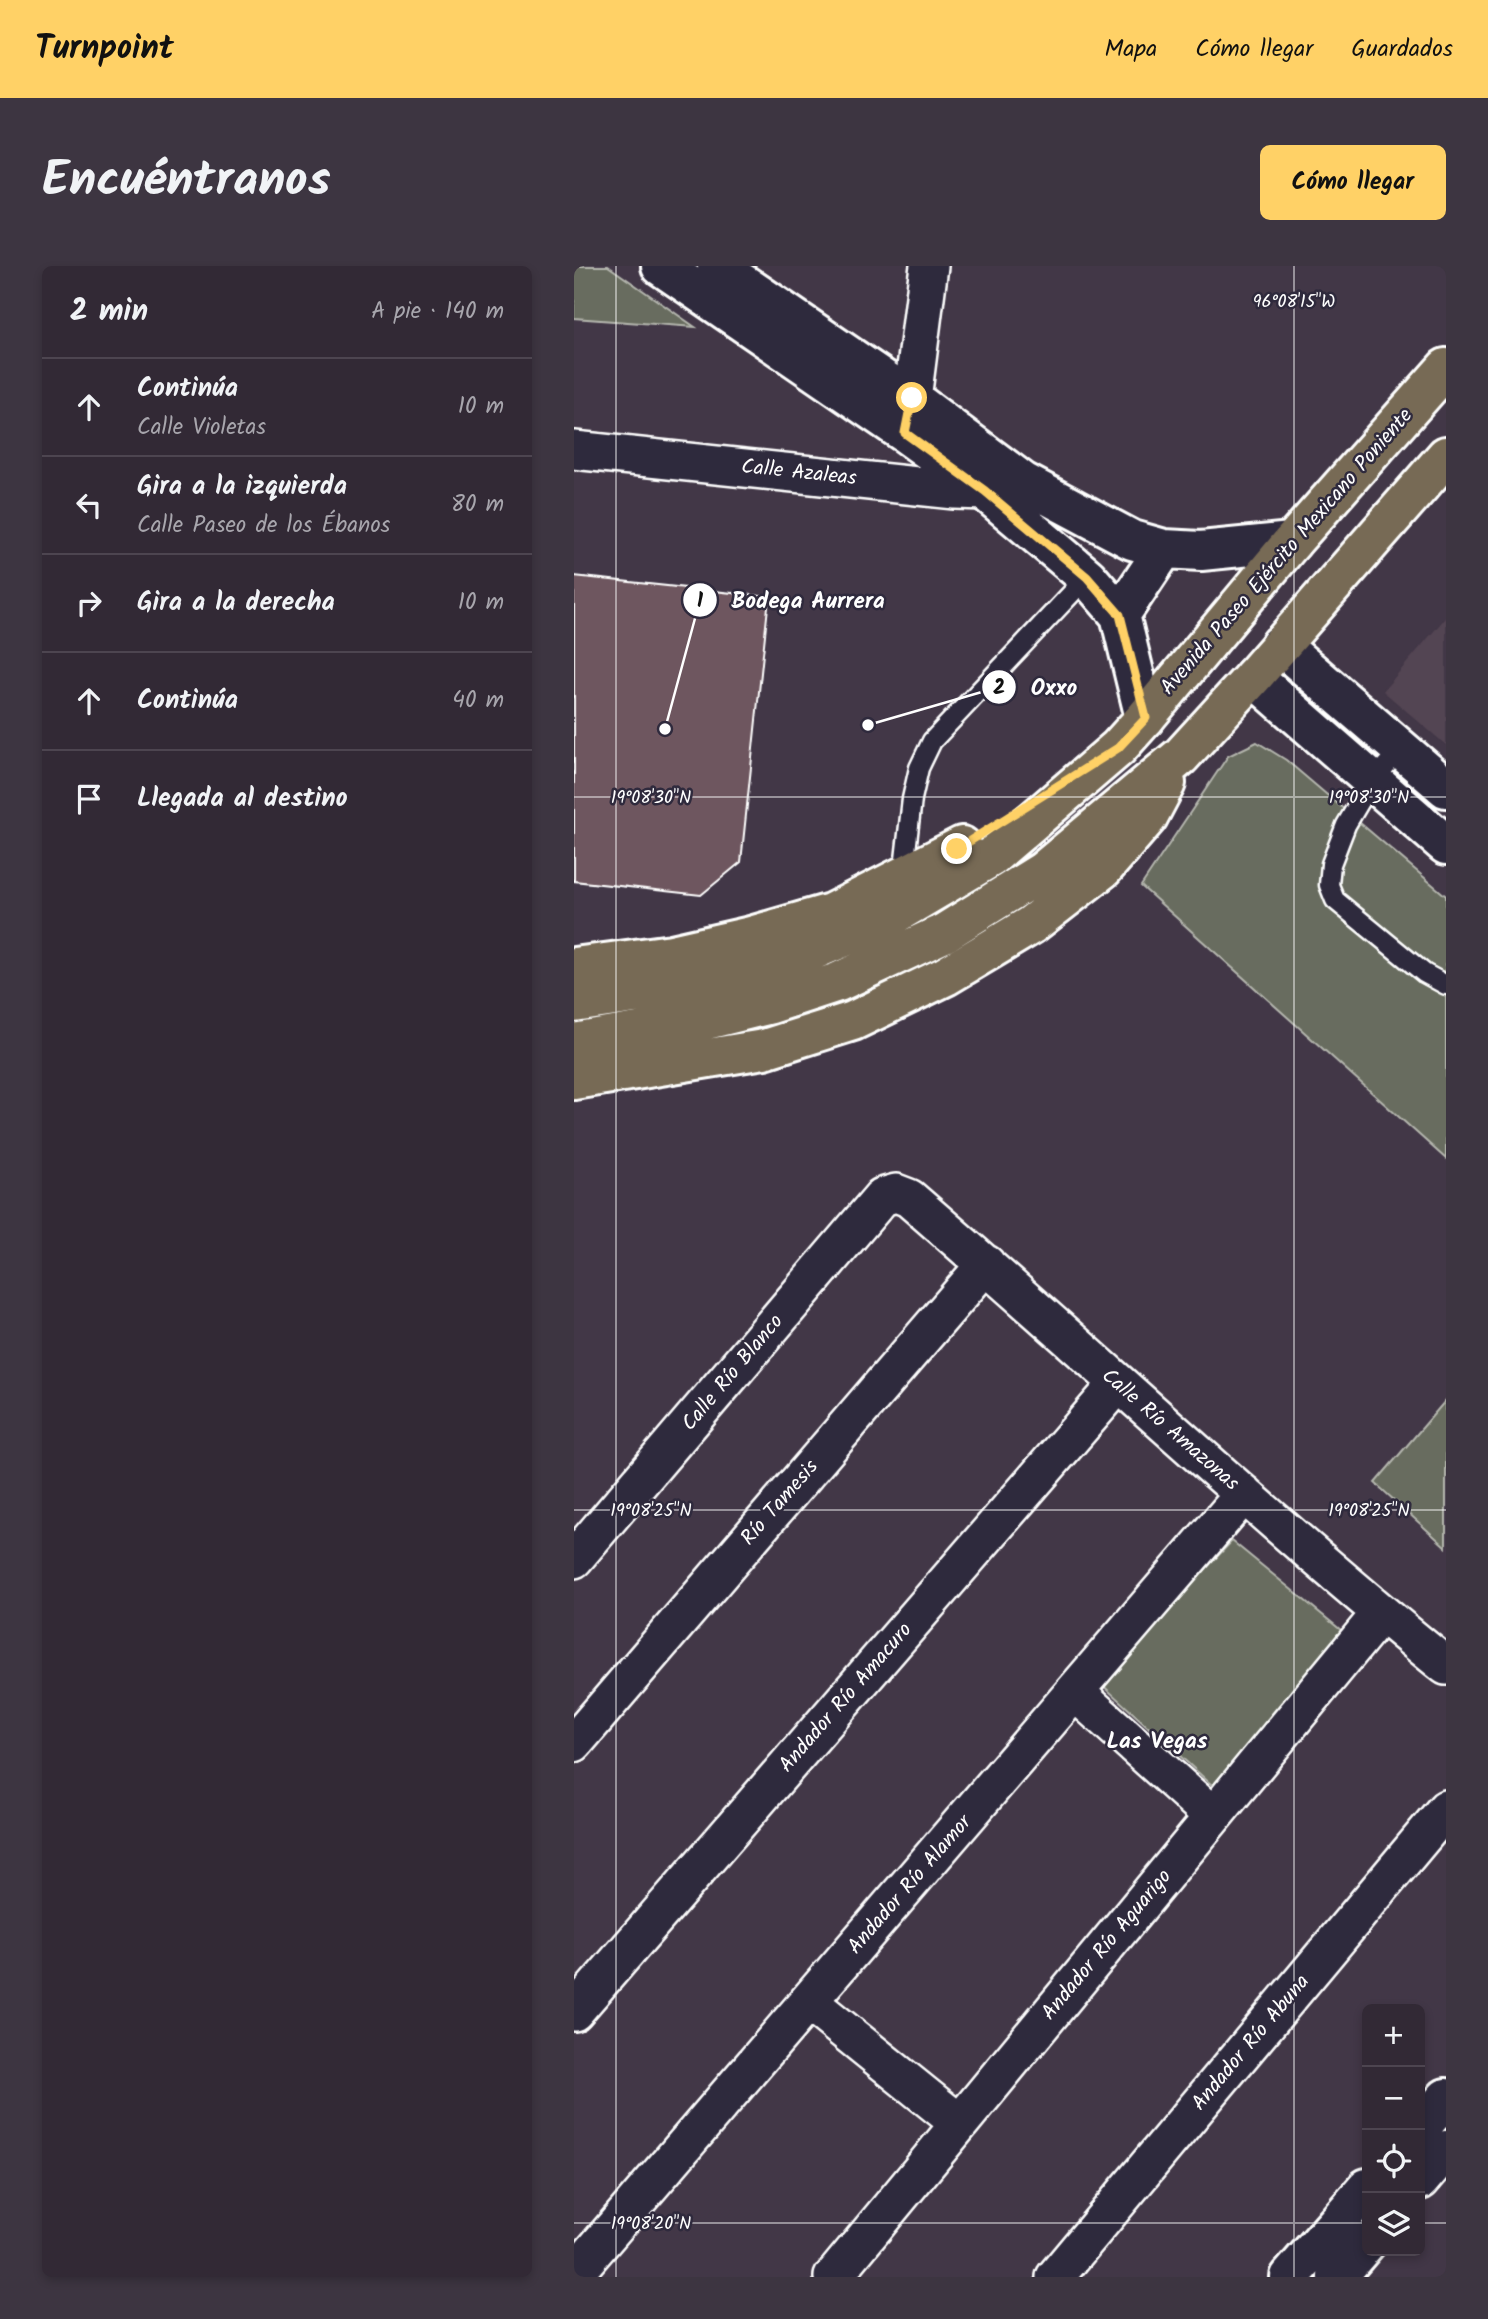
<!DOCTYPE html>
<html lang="es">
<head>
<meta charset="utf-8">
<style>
  body { margin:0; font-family:Kalam,sans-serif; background:#3d3541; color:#f1f3f6 }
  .controls { position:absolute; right:21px; bottom:21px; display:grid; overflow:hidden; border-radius:10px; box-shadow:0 4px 10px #0003 }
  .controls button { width:63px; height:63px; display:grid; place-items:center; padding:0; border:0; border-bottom:2px solid #4d4550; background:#322935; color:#f1f3f6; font:35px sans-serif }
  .stop { position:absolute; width:21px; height:21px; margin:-16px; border:5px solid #ffd166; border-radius:50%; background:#fff }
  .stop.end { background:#ffd166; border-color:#fff; box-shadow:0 2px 7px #0008 }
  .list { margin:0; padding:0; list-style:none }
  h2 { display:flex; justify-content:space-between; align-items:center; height:91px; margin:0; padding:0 28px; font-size:30px }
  h2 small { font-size:23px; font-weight:400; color:#a8a6ad }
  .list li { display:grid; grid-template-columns:46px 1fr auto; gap:21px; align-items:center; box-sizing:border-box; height:98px; padding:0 28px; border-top:2px solid #4d4550 }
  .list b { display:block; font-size:26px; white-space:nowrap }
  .list p { margin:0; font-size:23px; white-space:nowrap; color:#a8a6ad }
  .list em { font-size:23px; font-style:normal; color:#a8a6ad }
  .icon { flex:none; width:38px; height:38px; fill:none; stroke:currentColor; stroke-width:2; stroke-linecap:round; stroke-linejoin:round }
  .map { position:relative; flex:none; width:872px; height:2011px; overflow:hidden; border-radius:10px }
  header { display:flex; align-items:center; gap:42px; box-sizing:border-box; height:98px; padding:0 35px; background:#ffd166; color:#111 }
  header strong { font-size:33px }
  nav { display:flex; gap:38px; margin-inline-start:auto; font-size:24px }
  .intro { display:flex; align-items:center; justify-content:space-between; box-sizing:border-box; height:168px; padding:0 42px }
  h1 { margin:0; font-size:49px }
  .button { padding:18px 32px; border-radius:10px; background:#ffd166; color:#111; font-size:24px; font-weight:700 }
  main { display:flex; gap:42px; padding:0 42px }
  aside { flex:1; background:#322935; border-radius:10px; box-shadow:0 4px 10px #0003 }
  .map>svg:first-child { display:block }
</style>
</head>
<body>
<header>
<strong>Turnpoint</strong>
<nav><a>Mapa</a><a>Cómo llegar</a><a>Guardados</a></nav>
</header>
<div class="intro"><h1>Encuéntranos</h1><a class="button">Cómo llegar</a></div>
<main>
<aside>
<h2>2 min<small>A pie · 140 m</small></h2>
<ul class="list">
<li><svg class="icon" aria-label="ahead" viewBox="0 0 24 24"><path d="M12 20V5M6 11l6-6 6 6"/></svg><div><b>Continúa</b><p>Calle Violetas</p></div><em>10 m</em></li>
<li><svg class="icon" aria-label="left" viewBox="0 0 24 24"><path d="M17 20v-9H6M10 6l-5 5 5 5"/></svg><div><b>Gira a la izquierda</b><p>Calle Paseo de los Ébanos</p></div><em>80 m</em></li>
<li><svg class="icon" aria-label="right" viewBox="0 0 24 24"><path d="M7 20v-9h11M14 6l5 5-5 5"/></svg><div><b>Gira a la derecha</b></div><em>10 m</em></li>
<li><svg class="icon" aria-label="ahead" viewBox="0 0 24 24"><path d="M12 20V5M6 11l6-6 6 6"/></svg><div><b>Continúa</b></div><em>40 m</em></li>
<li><svg class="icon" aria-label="arrive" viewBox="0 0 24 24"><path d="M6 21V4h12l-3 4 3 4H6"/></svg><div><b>Llegada al destino</b></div></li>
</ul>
</aside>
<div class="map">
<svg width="872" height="2011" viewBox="0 0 872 2011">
  <rect width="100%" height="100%" fill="#423747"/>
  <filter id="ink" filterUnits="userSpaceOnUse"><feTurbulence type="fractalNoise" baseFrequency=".0143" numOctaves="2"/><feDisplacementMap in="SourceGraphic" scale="14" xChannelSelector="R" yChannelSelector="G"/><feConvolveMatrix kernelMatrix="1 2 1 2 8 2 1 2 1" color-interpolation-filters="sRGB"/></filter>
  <g filter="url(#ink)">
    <path fill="#534452" d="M872,351V479L809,425Z"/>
    <path fill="#686c5e" stroke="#b4b6ae" stroke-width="2" d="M0,0H34L121,61L0,52Z
      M683,476L712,494L872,630V893L567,620L654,490Z
      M872,1134V1281L801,1217Z
      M658,1275L768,1365L640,1521L525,1416Z"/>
    <path fill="#6e565e" stroke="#fff" stroke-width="2" d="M0,310L195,331L167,596L127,629L0,615Z"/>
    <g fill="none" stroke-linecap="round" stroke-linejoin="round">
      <g stroke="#fff" stroke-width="23">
        <path id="lane" d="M827,483L798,515L772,559L757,598L755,619L761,634L850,707L872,719
          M329,611L338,533L345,502L358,475L513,311"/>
      </g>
      <g stroke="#fff" stroke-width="42">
        <path id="street" d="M332,162L338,133L355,0
          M0,184L381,224L411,225L427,222
          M0,1293L308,931L322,927L335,932C515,1087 687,1250 872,1400
          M501,1426L639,1550
          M0,1477L412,998
          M235,1736L385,1857
          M0,1746L544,1118
          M0,2008L670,1228
          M259,2011L807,1347
          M481,2011L872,1543"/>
      </g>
      <g stroke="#fff" stroke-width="44">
        <path id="secondary" d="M87,0L331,167L411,225L513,311L546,349L571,452
          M143,0L338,133L449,216L558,274L590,283L627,285L718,276
          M546,349L590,283
          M706,379L872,522
          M679,411L872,579
          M846,1862L872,1832
          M846,1914L872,1884
          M716,2011L793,1922
          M763,2011L793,1976"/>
      </g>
      <g stroke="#fff" stroke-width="44">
        <path id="primary" d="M0,701L98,688L177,670L257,647L388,580
          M0,737L148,715L214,695L311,654L416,592L544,482L571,452L718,276L872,102
          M0,777L128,755L197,738L264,716L370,667L469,605L607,490L679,411L872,190
          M0,814L190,783L279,755L372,710L457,659L529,603L574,551L592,517"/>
      </g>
      <use href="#lane" stroke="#2f2a3d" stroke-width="18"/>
      <use href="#street" stroke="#2f2a3d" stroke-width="37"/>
      <use href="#secondary" stroke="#2f2a3d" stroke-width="38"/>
      <use href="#primary" stroke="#776a54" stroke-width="38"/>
    </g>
  </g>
  <g fill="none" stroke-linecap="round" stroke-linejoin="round" filter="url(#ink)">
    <path stroke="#ffd166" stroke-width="9" d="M338,132L331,167L411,225L513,311L546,349L572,452L544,482L383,583"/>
  </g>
  <path fill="none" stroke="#fff" stroke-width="2" stroke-opacity="0.45" d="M42,0V2011M720,0V2011M0,531H872M0,1244H872M0,1957H793M846,1957H872"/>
  <g text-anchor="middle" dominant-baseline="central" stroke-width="5" stroke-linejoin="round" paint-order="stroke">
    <g font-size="21" fill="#fff" stroke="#2f2a3d">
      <text transform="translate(225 207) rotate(6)">Calle Azaleas</text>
      <text transform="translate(713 286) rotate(-49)">Avenida Paseo Ejército Mexicano Poniente</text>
      <text transform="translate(159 1107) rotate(-50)">Calle Río Blanco</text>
      <text transform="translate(596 1164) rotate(41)">Calle Río Amazonas</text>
      <text transform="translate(206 1237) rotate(-49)">Río Tamesis</text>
      <text transform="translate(272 1432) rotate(-49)">Andador Río Amacuro</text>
      <text transform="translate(336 1619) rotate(-49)">Andador Río Alamor</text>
      <text transform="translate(533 1679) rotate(-50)">Andador Río Aguarigo</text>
      <text transform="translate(677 1777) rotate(-50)">Andador Río Abuna</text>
    </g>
    <g font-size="23" font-weight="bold" fill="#fff" stroke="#2f2a3d">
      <text x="583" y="1476">Las Vegas</text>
    </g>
  </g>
  <g font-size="18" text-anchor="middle" fill="#fff" stroke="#2f2a3d" stroke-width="5" stroke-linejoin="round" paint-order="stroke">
    <text x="720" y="41">96°08'15"W</text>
    <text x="77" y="537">19°08'30"N</text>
    <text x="795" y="537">19°08'30"N</text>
    <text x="77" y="1250">19°08'25"N</text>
    <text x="795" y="1250">19°08'25"N</text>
    <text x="77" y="1963">19°08'20"N</text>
  </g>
  <path fill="none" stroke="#fff" stroke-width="2.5" d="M91 463L126 334M294 459L425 421"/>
  <g fill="#fff" stroke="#2f2a3d" stroke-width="2.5">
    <circle cx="91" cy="463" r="7"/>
    <circle cx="294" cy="459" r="7"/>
    <circle cx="126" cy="334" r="18"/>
    <circle cx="425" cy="421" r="18"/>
  </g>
  <g font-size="21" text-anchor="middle" font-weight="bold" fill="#111">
    <text x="126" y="341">1</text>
    <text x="425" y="428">2</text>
  </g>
  <g font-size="23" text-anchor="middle" font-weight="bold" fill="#fff" stroke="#2f2a3d" stroke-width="5" stroke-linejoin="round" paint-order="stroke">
    <text x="234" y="342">Bodega Aurrera</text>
    <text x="480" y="429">Oxxo</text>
  </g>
</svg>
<div class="controls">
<button>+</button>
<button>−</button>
<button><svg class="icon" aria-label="locate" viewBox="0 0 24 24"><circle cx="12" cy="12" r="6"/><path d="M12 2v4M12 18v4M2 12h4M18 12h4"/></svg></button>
<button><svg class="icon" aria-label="layers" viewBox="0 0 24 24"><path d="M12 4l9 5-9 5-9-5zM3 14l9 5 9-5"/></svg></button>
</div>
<div class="stop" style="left:338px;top:132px"></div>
<div class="stop end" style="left:383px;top:583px"></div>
</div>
</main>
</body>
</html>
